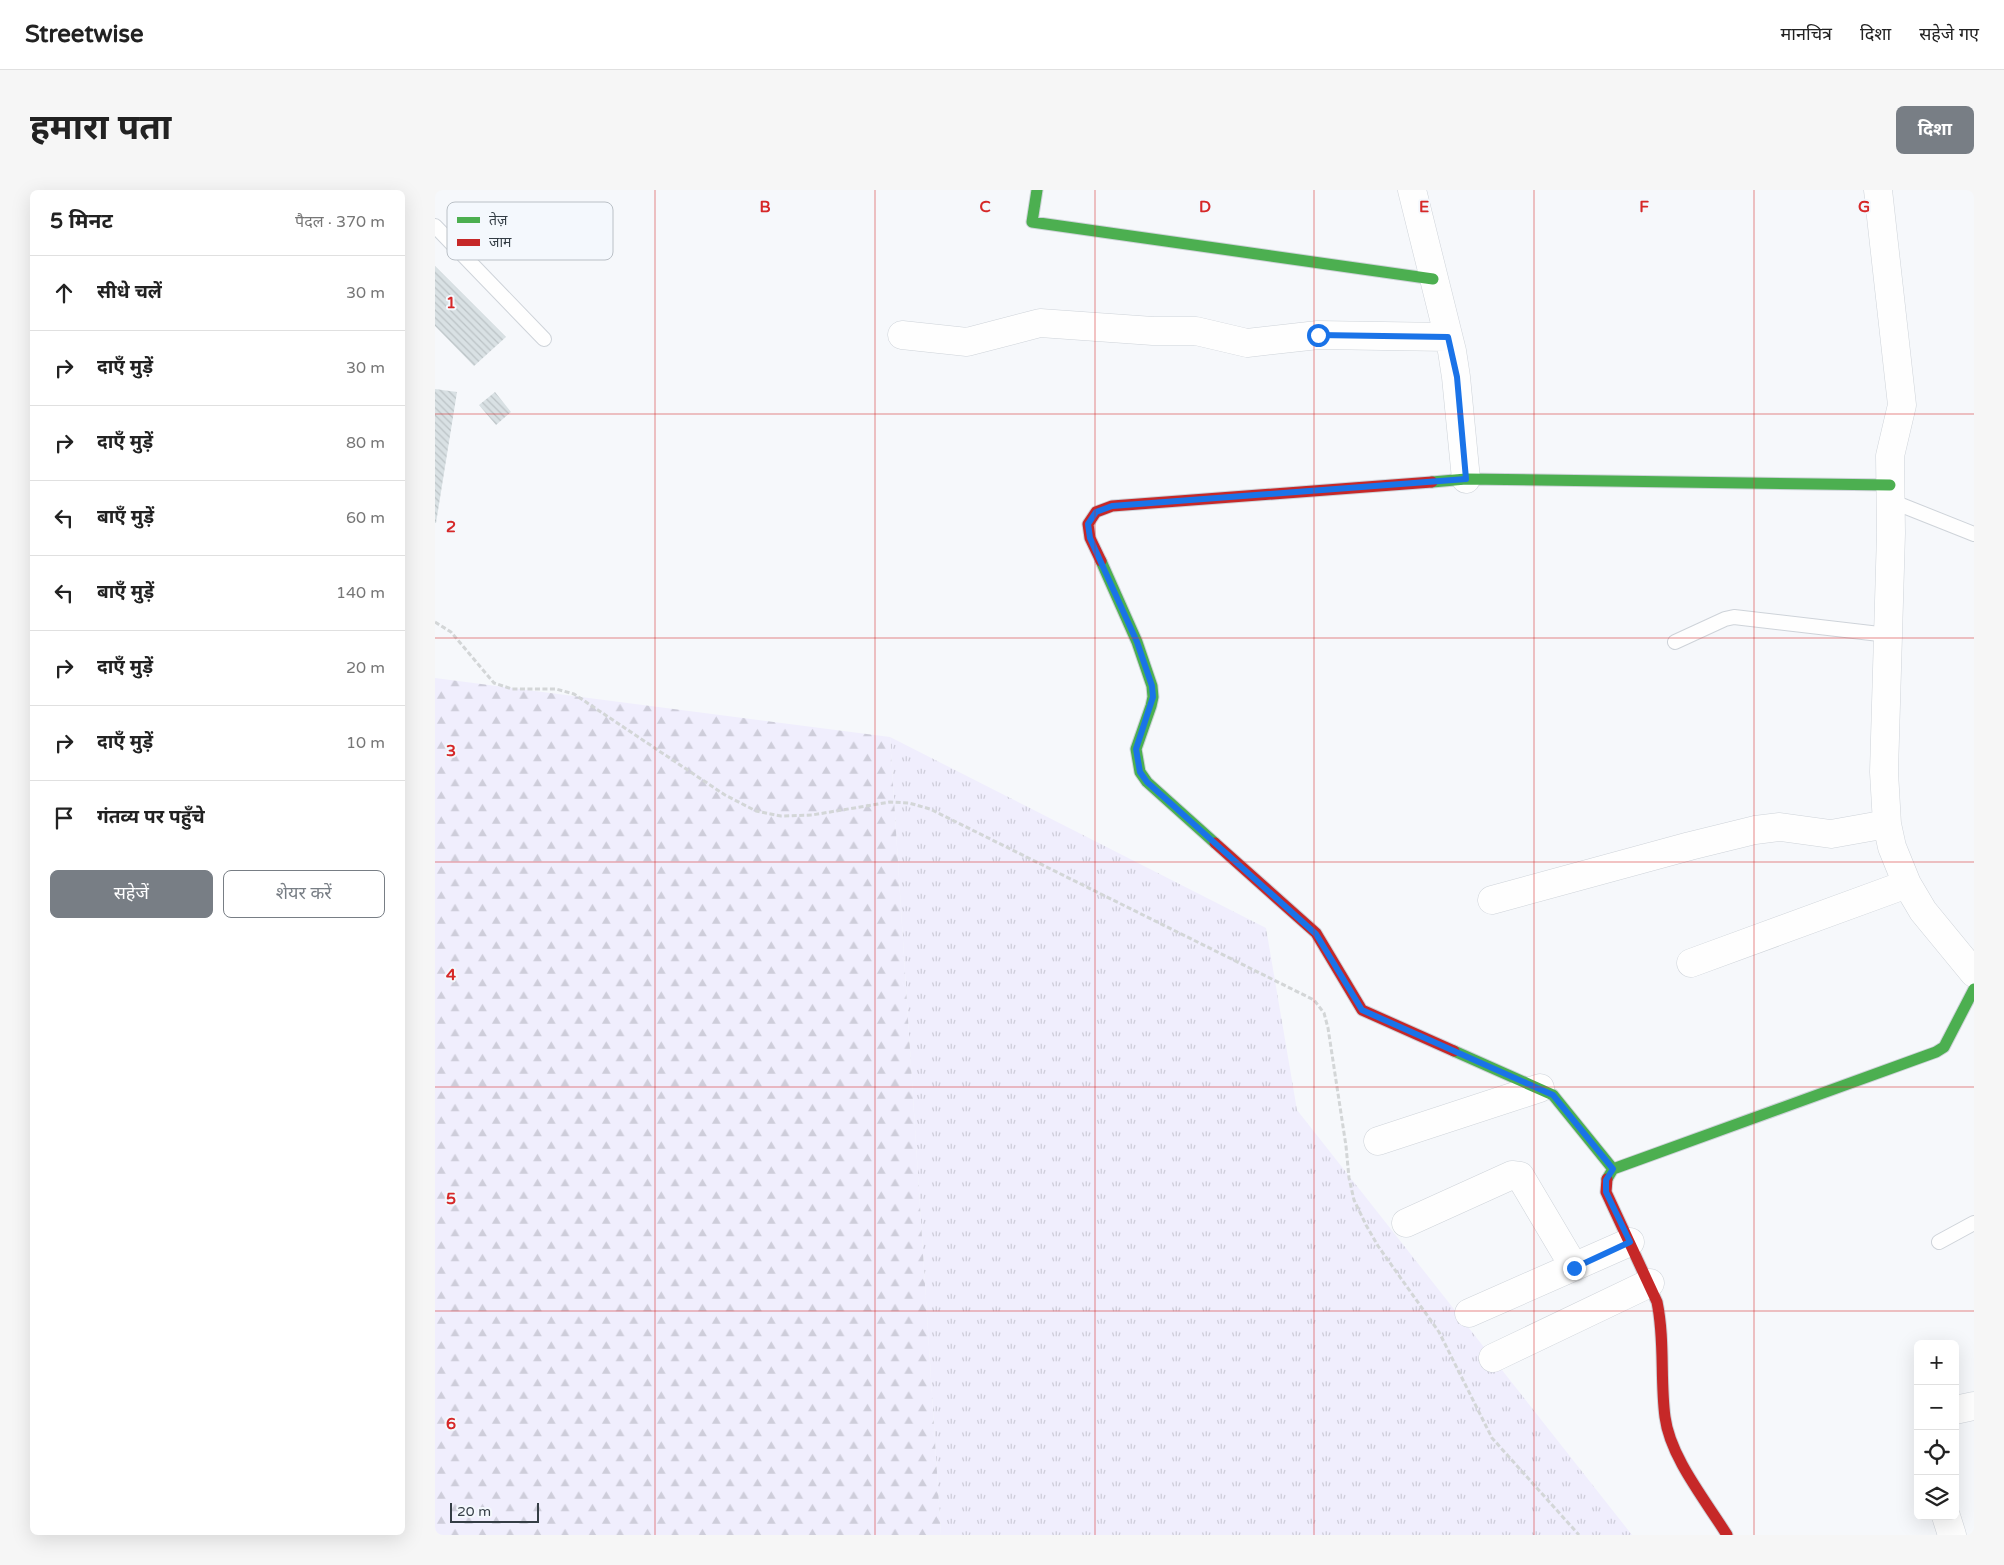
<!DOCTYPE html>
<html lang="hi">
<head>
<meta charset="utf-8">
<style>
  body { margin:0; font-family:"Varela Round","Noto Sans Devanagari",sans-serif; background:#f6f6f6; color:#222 }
  .controls { position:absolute; right:15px; bottom:15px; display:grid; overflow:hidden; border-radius:8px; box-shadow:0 5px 20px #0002 }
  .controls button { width:45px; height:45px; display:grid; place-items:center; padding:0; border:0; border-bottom:1px solid #e0e0e0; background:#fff; color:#222; font:25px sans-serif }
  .scale { position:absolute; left:15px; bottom:12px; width:89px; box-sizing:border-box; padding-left:5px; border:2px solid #343d45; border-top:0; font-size:14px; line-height:18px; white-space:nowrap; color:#343d45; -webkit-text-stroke:4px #f4f8fd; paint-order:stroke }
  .stop { position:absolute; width:15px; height:15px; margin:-11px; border:4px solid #1a73e8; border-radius:50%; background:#fff }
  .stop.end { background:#1a73e8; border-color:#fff; box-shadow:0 1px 5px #0008 }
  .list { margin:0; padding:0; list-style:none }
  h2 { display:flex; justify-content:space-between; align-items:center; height:65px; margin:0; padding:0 20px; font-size:21px }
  h2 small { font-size:16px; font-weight:400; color:#767676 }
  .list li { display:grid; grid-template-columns:32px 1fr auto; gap:15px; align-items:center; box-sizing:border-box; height:75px; padding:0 20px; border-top:1px solid #e0e0e0 }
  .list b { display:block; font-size:19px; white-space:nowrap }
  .list em { font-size:16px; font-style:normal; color:#767676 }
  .actions { display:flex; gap:10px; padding:15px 20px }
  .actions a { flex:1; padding:11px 0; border:1px solid #787e85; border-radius:8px; text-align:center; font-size:18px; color:#787e85 }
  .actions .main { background:#787e85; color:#fff }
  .icon { flex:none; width:28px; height:28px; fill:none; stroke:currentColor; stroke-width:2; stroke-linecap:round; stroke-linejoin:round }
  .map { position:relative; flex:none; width:1539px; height:1345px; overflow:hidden; border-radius:8px }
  header { display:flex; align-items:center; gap:30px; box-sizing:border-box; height:70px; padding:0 25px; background:#fff; border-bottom:1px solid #e0e0e0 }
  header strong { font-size:24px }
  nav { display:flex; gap:28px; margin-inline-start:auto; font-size:18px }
  .intro { display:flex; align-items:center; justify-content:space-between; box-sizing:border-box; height:120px; padding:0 30px }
  h1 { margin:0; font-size:35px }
  .button { padding:12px 22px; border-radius:8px; background:#787e85; color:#fff; font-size:18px; font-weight:700 }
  main { display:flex; gap:30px; padding:0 30px }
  aside { flex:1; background:#fff; border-radius:8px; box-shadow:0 5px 20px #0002 }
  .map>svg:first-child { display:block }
</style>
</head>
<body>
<header>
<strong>Streetwise</strong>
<nav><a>मानचित्र</a><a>दिशा</a><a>सहेजे गए</a></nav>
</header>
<div class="intro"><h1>हमारा पता</h1><a class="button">दिशा</a></div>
<main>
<aside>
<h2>5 मिनट<small>पैदल · 370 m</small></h2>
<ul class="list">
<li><svg class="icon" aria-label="ahead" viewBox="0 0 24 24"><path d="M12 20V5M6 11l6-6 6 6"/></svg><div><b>सीधे चलें</b></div><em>30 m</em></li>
<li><svg class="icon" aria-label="right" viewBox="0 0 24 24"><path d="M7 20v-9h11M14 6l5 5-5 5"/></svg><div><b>दाएँ मुड़ें</b></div><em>30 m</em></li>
<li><svg class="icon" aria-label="right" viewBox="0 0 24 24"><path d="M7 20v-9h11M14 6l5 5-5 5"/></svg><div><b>दाएँ मुड़ें</b></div><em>80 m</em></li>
<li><svg class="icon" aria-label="left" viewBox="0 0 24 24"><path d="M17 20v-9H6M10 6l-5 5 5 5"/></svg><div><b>बाएँ मुड़ें</b></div><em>60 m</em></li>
<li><svg class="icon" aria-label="left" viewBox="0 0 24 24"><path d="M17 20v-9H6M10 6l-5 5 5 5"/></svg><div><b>बाएँ मुड़ें</b></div><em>140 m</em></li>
<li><svg class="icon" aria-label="right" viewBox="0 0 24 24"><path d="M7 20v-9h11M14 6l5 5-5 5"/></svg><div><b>दाएँ मुड़ें</b></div><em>20 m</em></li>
<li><svg class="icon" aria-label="right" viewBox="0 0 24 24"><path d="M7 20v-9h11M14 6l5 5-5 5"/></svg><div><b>दाएँ मुड़ें</b></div><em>10 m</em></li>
<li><svg class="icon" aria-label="arrive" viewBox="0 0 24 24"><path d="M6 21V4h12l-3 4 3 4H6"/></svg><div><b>गंतव्य पर पहुँचे</b></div></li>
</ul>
<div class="actions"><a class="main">सहेजें</a><a>शेयर करें</a></div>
</aside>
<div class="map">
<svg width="1539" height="1345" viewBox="0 0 1539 1345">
  <defs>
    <pattern id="grass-tufts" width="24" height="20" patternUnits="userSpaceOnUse" patternTransform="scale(1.25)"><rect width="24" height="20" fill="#f0eefd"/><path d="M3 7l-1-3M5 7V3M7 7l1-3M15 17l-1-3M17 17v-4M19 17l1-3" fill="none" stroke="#cecdda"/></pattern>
    <pattern id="forest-firs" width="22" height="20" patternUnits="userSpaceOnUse" patternTransform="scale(1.25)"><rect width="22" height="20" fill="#f0eefd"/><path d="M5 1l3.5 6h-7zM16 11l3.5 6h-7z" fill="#cecdda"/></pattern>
    <pattern id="building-back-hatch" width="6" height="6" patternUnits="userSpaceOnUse" patternTransform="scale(1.25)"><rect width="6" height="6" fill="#d9e1e4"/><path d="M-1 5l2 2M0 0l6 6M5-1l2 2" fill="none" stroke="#bbc2c5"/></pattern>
  </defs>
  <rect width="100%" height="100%" fill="#f6f8fb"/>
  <path fill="url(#grass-tufts)" d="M455,547L831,738L862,920L1197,1345H506Z"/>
  <path fill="url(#forest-firs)" d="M0,488L455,547L506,1345H0Z"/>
  <path fill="url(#building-back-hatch)" d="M0,76L71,147L39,176L0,136Z
    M0,199L22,202L1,333H0Z
    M60,202L76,222L61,235L44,215Z"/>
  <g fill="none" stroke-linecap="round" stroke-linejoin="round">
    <g stroke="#ced3d9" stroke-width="16">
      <path id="lane" d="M0,36L109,149
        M1456,311L1539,344
        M1240,452L1290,429L1299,427L1453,445
        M1504,1052L1539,1033"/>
    </g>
    <g stroke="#ced3d9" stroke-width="29">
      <path id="street" d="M977,0L1017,161L1021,187L1031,289
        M1443,0L1467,215L1455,266L1456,343L1449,582L1452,634L1457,657L1472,694L1488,721L1539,783
        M467,145L532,152L605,133L718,141H761L812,153L883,145L1013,147
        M1057,710L1255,656L1320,640L1345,637L1396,644L1452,634
        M1256,773L1472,694
        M943,951L1105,898
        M971,1033L1077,985L1085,986L1139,1077
        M1034,1123L1195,1052
        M1058,1168L1215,1093
        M1520,1220L1539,1216
        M1511,1326L1517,1345"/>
    </g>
    <g stroke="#ced3d9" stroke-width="13">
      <path id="fast" d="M602,0L597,32L998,89
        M997,292L1031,289L1455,295
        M666,371L702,452L717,496L718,507L716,516L701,559L705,582L712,592L780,653
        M1019,861L1118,905L1178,979
        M1172,989L1178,979L1501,862L1509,857L1539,799"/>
    </g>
    <g stroke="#ced3d9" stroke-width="13">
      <path id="jam" d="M666,371L655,348L653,334L661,322L677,316L997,292
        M780,653L881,743L927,820L1019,861
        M1172,989L1171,1002L1222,1112C1230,1150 1225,1189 1230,1227C1235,1267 1271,1311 1292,1345"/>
    </g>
    <path stroke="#d3d6d7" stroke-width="3" stroke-dasharray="5 2.5" stroke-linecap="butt" d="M0,432L16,442L59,493L77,499H121L139,504L290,605L321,621L346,626L377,625L455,612L474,613L495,619L879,810L889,823L893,838L911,956L914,988L919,1010L931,1035L943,1056L1004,1142L1057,1248L1144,1345"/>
    <use href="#lane" stroke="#fefefe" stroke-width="14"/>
    <use href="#street" stroke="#fefefe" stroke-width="28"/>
    <use href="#fast" stroke="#4caf50" stroke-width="11"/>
    <use href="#jam" stroke="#c62828" stroke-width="11"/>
  </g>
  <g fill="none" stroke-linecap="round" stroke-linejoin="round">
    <path stroke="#1a73e8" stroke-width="6" d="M883,145L1013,147L1022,187L1031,289L677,316L661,322L653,334L655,348L702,452L717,496L718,507L701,559L705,582L712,592L881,744L927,820L1118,905L1178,979L1171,990V1002L1195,1052L1139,1078"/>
  </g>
  <path fill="none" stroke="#d62828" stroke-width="1" stroke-opacity="0.55" d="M220,0V1345M440,0V1345M660,0V1345M879,0V1345M1099,0V1345M1319,0V1345M0,224H1539M0,448H1539M0,672H1539M0,897H1539M0,1121H1539"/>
  <rect x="12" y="12" width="166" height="58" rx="8" fill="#f4f8fd" stroke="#bac0c6" stroke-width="1"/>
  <rect x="22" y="27" width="23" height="6" fill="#4caf50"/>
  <rect x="22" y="49" width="23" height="7" fill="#c62828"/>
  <g font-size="14" fill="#343d45">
    <text x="54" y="35">तेज़</text>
    <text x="54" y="57">जाम</text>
  </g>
  <g font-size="16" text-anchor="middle" font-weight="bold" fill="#d62828" stroke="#f4f8fd" stroke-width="4" stroke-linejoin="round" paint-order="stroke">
    <text x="330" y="22">B</text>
    <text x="550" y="22">C</text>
    <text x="770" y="22">D</text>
    <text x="989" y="22">E</text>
    <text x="1209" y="22">F</text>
    <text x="1429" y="22">G</text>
    <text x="16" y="118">1</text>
    <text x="16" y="342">2</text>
    <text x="16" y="566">3</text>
    <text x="16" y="790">4</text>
    <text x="16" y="1014">5</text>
    <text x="16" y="1239">6</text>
  </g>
</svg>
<div class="controls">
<button>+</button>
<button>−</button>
<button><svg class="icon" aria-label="locate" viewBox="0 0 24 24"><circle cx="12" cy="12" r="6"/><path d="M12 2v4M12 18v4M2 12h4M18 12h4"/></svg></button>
<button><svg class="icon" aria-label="layers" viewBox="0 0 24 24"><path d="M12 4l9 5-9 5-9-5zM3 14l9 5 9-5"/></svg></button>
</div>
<div class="scale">20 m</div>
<div class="stop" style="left:883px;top:145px"></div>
<div class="stop end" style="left:1139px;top:1078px"></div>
</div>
</main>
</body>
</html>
